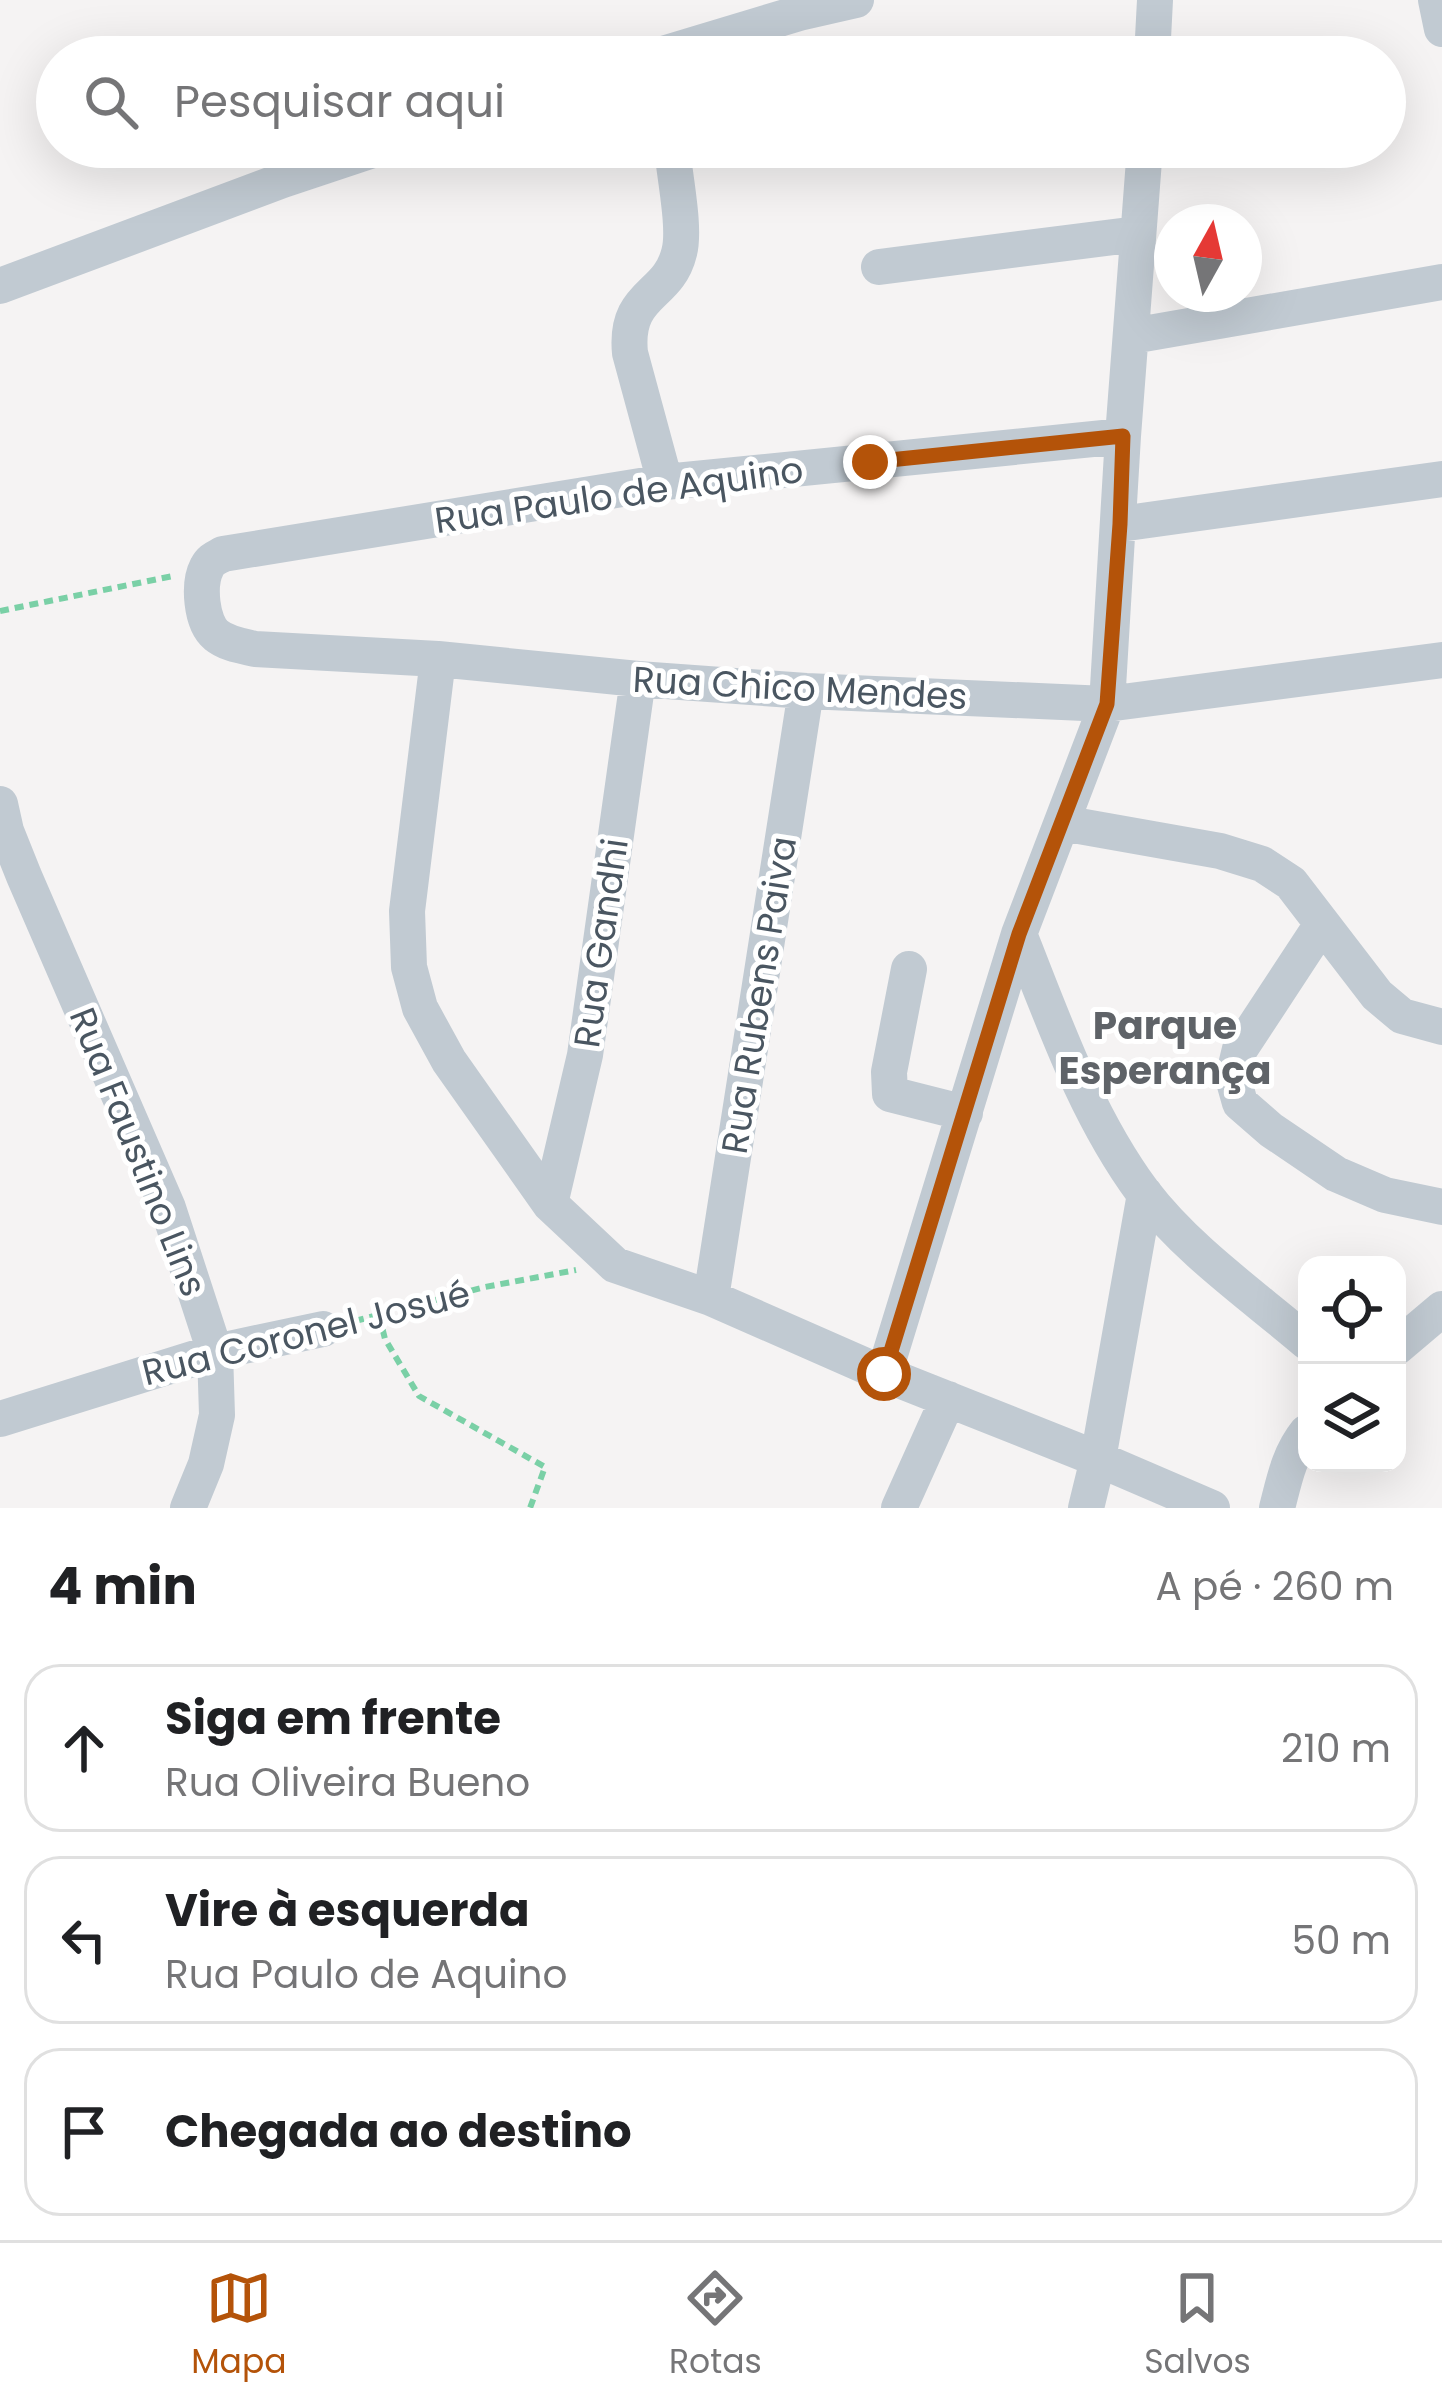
<!DOCTYPE html>
<html lang="pt">
<head>
<meta charset="utf-8">
<style>
  body { margin:0; font-family:Poppins,sans-serif; background:#f2f2f2; color:#202124 }
  .controls { position:absolute; right:36px; bottom:36px; display:grid; overflow:hidden; border-radius:24px; box-shadow:0 12px 48px #0002 }
  .controls button { width:108px; height:108px; display:grid; place-items:center; padding:0; border:0; border-bottom:3px solid #e0e0e0; background:#fff; color:#202124; font:60px sans-serif }
  .compass { position:absolute; left:1154px; top:204px; width:108px; height:108px; border-radius:50%; background:#fff; box-shadow:0 12px 48px #0002; rotate:8deg }
  .stop { position:absolute; width:36px; height:36px; margin:-27px; border:9px solid #b45309; border-radius:50%; background:#fff }
  .stop.end { background:#b45309; border-color:#fff; box-shadow:0 3px 12px #0008 }
  .list { margin:0; padding:0; list-style:none }
  h2 { display:flex; justify-content:space-between; align-items:center; height:156px; margin:0; padding:0 48px; font-size:51px }
  h2 small { font-size:39px; font-weight:400; color:#757577 }
  .list li { display:grid; grid-template-columns:78px 1fr auto; gap:36px; align-items:center; box-sizing:border-box; height:168px; margin:0 24px 24px; padding:0 24px; border:3px solid #e0e0e0; border-radius:36px }
  .list b { display:block; font-size:45px; white-space:nowrap }
  .list p { margin:0; font-size:39px; white-space:nowrap; color:#757577 }
  .list em { font-size:39px; font-style:normal; color:#757577 }
  .icon { flex:none; width:66px; height:66px; fill:none; stroke:currentColor; stroke-width:2; stroke-linecap:round; stroke-linejoin:round }
  .map { position:relative; flex:none; width:1442px; height:1508px; overflow:hidden }
  .search { position:absolute; background:#fff; box-shadow:0 12px 48px #0002; left:36px; right:36px; top:36px; height:132px; display:flex; align-items:center; gap:30px; box-sizing:border-box; padding:0 42px; border-radius:66px; color:#757577; font-size:45px }
  .sheet { height:732px; background:#fff }
  nav { display:flex; justify-content:space-around; align-items:center; box-sizing:border-box; height:168px; border-top:3px solid #e0e0e0; background:#fff; font-size:33px; color:#757577 }
  nav a { display:grid; justify-items:center; gap:6px }
  nav .on { color:#b45309 }
  .map>svg:first-child { display:block }
</style>
</head>
<body>
<div class="map">
<svg width="1442" height="1508" viewBox="0 0 1442 1508">
  <rect width="100%" height="100%" fill="#f5f3f3"/>
  <g fill="none" stroke-linecap="round" stroke-linejoin="round">
    <path stroke="#7ad0a6" stroke-width="6" stroke-dasharray="9 6" stroke-linecap="butt" d="M0,611L173,576
      M379,1315L385,1339L419,1396L545,1467L530,1508
      M355,1321L485,1287L576,1270"/>
    <path stroke="#c1cad2" stroke-width="36" d="M1436,0L1442,29
      M653,57L799,13L856,0
      M1152,57L1155,0
      M879,267L1137,234
      M0,286L283,180L382,147
      M1132,336L1442,282
      M1123,436L665,482L223,554C216,558 211,559 207,567C198,584 201,622 216,635C227,644 242,646 255,649L438,659L638,679L806,691L1107,704L1442,660
      M665,482L630,353C624,292 668,298 679,253C686,229 674,174 672,147
      M1120,524L1442,479
      M438,659L407,911L409,967L420,1008L449,1061L550,1204L615,1265L711,1298L884,1374L1098,1459L1212,1508
      M0,804L6,831L24,876L168,1208L215,1352L217,1415L206,1464L188,1508
      M1062,823L1220,851L1262,864L1291,883L1377,995L1402,1016L1442,1027
      M1322,924L1240,1049L1233,1078L1240,1103L1271,1130L1336,1174L1385,1195L1442,1207
      M1019,934C1054,1022 1086,1115 1143,1192C1187,1250 1252,1295 1307,1342
      M909,969L889,1072L890,1094L965,1113
      M550,1204L585,1055L638,679
      M711,1298L806,691
      M1397,1347L1442,1309
      M884,1374L1019,934L1107,704L1123,436L1145,147
      M0,1419L215,1352L323,1329
      M899,1508L948,1399
      M1086,1508L1098,1459L1145,1194
      M1277,1508C1284,1481 1289,1454 1307,1432"/>
  </g>
  <g fill="none" stroke-linecap="round" stroke-linejoin="round">
    <path stroke="#b45309" stroke-width="15" d="M870,462L1123,436L1120,524L1107,704L1019,934L884,1374"/>
  </g>
  <g text-anchor="middle" dominant-baseline="central" stroke-width="10" stroke-linejoin="round" paint-order="stroke">
    <g font-size="36" fill="#4a5661" stroke="#fff">
      <text transform="translate(619 495) rotate(-8)">Rua Paulo de Aquino</text>
      <text transform="translate(800 688) rotate(3)">Rua Chico Mendes</text>
      <text transform="translate(601 943) rotate(-82)">Rua Gandhi</text>
      <text transform="translate(759 995) rotate(-81)">Rua Rubens Paiva</text>
      <text transform="translate(138 1152) rotate(68)">Rua Faustino Lins</text>
      <text transform="translate(306 1333) rotate(-14)">Rua Coronel Josué</text>
    </g>
    <g font-size="39" font-weight="bold" fill="#5f6368" stroke="#fff">
      <text x="1165" y="1025">Parque<tspan x="1165" dy="45">Esperança</tspan></text>
    </g>
  </g>
</svg>
<div class="controls">
<button><svg class="icon" aria-label="locate" viewBox="0 0 24 24"><circle cx="12" cy="12" r="6"/><path d="M12 2v4M12 18v4M2 12h4M18 12h4"/></svg></button>
<button><svg class="icon" aria-label="layers" viewBox="0 0 24 24"><path d="M12 4l9 5-9 5-9-5zM3 14l9 5 9-5"/></svg></button>
</div>
<svg class="compass" viewBox="-18 -18 36 36"><path d="M0-13l5 13h-10z" fill="#e53935"/><path d="M0 13l5-13h-10z" fill="#757577"/></svg>
<div class="stop" style="left:884px;top:1374px"></div>
<div class="stop end" style="left:870px;top:462px"></div>
<div class="search"><svg class="icon" aria-label="search" viewBox="0 0 24 24"><circle cx="10" cy="10" r="6"/><path d="M15 15l6 6"/></svg>Pesquisar aqui</div>
</div>
<section class="sheet">
<h2>4 min<small>A pé · 260 m</small></h2>
<ul class="list">
<li><svg class="icon" aria-label="ahead" viewBox="0 0 24 24"><path d="M12 20V5M6 11l6-6 6 6"/></svg><div><b>Siga em frente</b><p>Rua Oliveira Bueno</p></div><em>210 m</em></li>
<li><svg class="icon" aria-label="left" viewBox="0 0 24 24"><path d="M17 20v-9H6M10 6l-5 5 5 5"/></svg><div><b>Vire à esquerda</b><p>Rua Paulo de Aquino</p></div><em>50 m</em></li>
<li><svg class="icon" aria-label="arrive" viewBox="0 0 24 24"><path d="M6 21V4h12l-3 4 3 4H6"/></svg><div><b>Chegada ao destino</b></div></li>
</ul>
</section>
<nav>
<a class="on"><svg class="icon" aria-label="map" viewBox="0 0 24 24"><path d="M3 6l6-2 6 2 6-2v14l-6 2-6-2-6 2zM9 4v14M15 6v14"/></svg>Mapa</a>
<a><svg class="icon" aria-label="directions" viewBox="0 0 24 24"><path d="M12 3l9 9-9 9-9-9zM9 14v-3h6M13 9l2 2-2 2"/></svg>Rotas</a>
<a><svg class="icon" aria-label="saved" viewBox="0 0 24 24"><path d="M7 4h10v16l-5-4-5 4z"/></svg>Salvos</a>
</nav>
</body>
</html>
